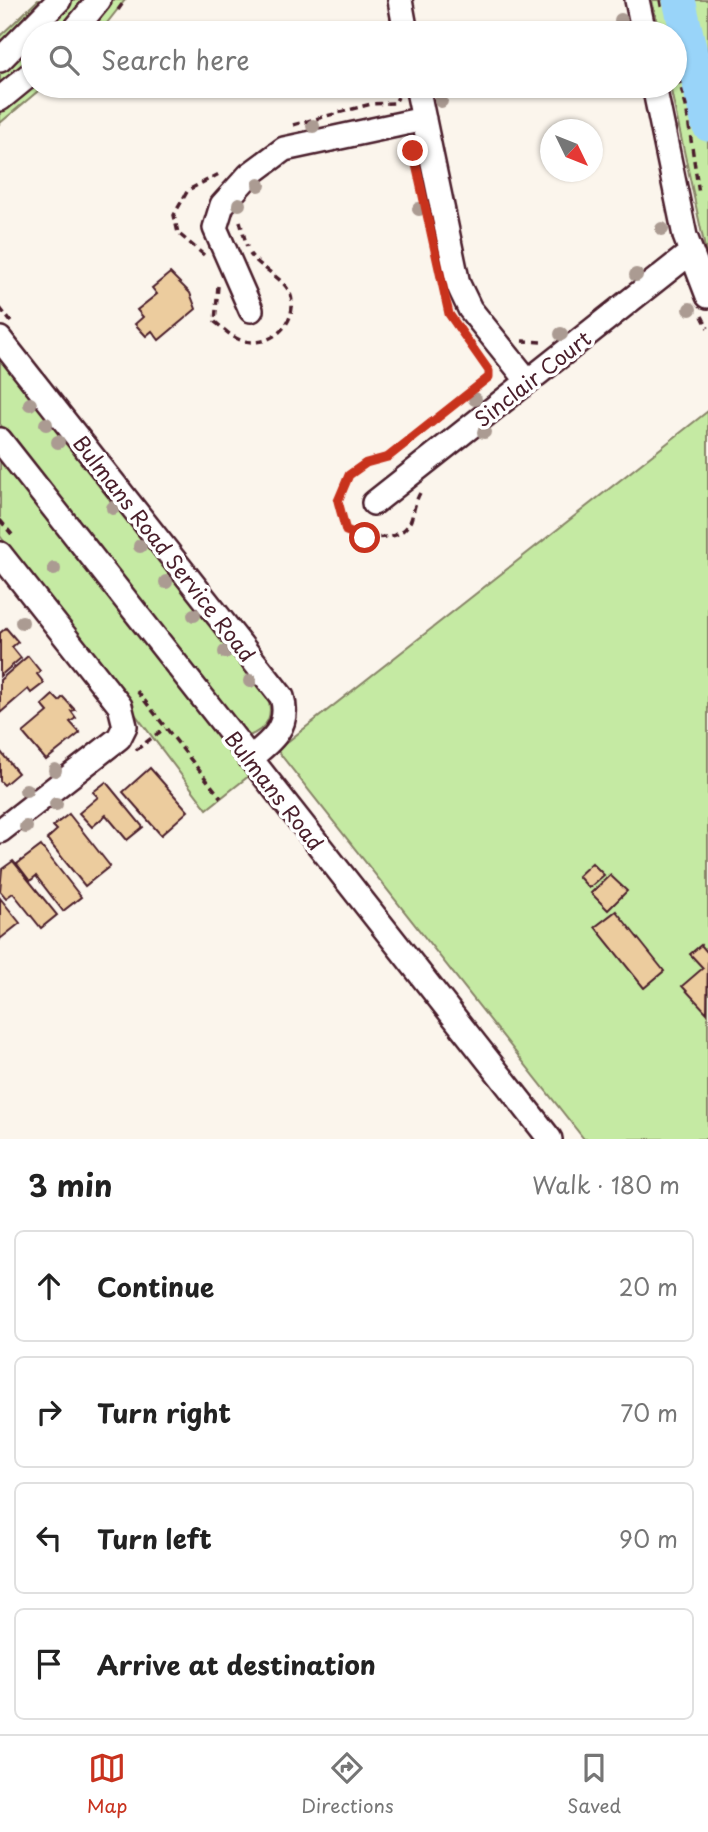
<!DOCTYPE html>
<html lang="en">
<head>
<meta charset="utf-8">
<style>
  body { margin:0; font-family:"Playpen Sans",sans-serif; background:#f6f6f6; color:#222 }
  .compass { position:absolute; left:540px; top:119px; width:63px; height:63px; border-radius:50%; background:#fff; box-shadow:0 2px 5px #0004; rotate:133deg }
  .stop { position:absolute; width:21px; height:21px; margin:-16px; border:5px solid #c8321e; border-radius:50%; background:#fff }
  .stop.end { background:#c8321e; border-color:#fff; box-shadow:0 2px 7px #0008 }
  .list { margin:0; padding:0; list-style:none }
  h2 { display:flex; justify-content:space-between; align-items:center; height:91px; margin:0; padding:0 28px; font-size:30px }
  h2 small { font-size:23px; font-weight:400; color:#767676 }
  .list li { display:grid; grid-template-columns:46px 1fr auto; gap:21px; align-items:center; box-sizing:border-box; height:112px; margin:0 14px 14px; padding:0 14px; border:2px solid #e0e0e0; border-radius:10px }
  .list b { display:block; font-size:26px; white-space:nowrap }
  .list em { font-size:23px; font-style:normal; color:#767676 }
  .icon { flex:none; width:38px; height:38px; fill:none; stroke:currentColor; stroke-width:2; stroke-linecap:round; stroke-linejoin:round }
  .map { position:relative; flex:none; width:708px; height:1139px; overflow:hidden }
  .search { position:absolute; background:#fff; box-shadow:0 2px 5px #0004; left:21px; right:21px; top:21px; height:77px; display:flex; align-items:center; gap:18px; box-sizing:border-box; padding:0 24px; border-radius:38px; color:#767676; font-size:26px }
  .sheet { height:595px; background:#fff }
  nav { display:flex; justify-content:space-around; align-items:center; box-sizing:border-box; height:98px; border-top:2px solid #e0e0e0; background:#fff; font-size:19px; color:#767676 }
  nav a { display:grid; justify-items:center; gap:4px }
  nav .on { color:#c8321e }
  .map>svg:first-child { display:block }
</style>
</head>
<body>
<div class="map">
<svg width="708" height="1139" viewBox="0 0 708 1139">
  <rect width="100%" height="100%" fill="#fbf5ec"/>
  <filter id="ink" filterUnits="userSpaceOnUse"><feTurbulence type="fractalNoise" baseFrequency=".0143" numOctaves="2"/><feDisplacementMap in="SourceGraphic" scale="14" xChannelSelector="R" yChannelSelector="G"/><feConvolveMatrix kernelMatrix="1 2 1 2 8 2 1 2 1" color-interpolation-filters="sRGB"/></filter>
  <g filter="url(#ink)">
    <path fill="#c5eaa3" stroke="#888467" stroke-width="2" d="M38,0H125L99,33H33V86H44L0,123V36Z
      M652,0H708V262L670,86H675V33H659Z
      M0,354L267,693C274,716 269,728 247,737L234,722L0,424Z
      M708,411V1139H584L277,750Z
      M0,458L250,775L207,809L0,536Z"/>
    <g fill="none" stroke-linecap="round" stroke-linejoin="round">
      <path stroke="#99d4f9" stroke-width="33" d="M679,0L708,125"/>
    </g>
    <path fill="#eccc9e" stroke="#4a1f2b" stroke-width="2" d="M170,273L190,293L196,309L159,340L152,331L146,336L135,324L143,317L137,310L157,294L152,288Z
      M6,628L18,642L12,647L21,658L0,676V633Z
      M28,656L40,671L37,674L44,683L31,693L28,689L0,713V680Z
      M53,695L59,701L63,697L75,710L71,711L76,718L70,722L80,733L46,760L23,733L48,712L42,705Z
      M0,751L18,773L4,785L0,781Z
      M150,768L188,811L161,835L123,792Z
      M106,782L143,827L127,840L106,815L92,827L79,813L98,797L93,792Z
      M69,814L110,866L85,886L47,839L57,830L53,826Z
      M41,846L81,897L63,911L36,876L30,881L17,864Z
      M13,861L57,915L41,928L13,893L6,898L0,891L2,869Z
      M592,863L604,875L589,888L578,876Z
      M610,875L627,891L608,910L591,893Z
      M0,898L20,923L0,939Z
      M616,911L664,971L644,988L595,927Z
      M701,945L708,953L707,1013L682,986L703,968L690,954Z"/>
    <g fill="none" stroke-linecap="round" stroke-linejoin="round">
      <g stroke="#4a1f2b" stroke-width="28">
        <path id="minor" d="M400,0L406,33
          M637,0L644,33
          M72,33L99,0
          M0,60L59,0
          M417,86L458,284L470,309L528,381
          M654,86L685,236L708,296
          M0,99L33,72
          M251,310L215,228L222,205L249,175L284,149L424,119
          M0,339L282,697C291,726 271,742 250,758
          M0,440L550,1139
          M374,503L690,253
          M0,554L120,706L125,726L119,738L0,831"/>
      </g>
      <path stroke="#4a1f2b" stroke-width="3.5" stroke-dasharray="7 5" stroke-linecap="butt" d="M660,0L662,11
        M118,10L125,0
        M675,66L686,106L699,194
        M293,125L371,104L395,103L398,97
        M240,221L247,247
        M204,255L178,233L174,215L188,190L221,173
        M218,286L215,322C222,327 229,335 236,338C262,351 294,331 292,302C291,280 261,270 250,254
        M0,308L11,322
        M702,316L708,328
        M522,341L542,342
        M420,493C415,502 414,511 411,520C400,545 365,538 346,531L338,501L349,475L366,463L388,457L489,377V371L471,346
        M0,520L14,537
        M137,691L221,798
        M136,750L165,728"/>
      <use href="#minor" stroke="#fff" stroke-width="23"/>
    </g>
    <g fill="#ab9b92">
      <circle cx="621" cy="20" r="7"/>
      <circle cx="441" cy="101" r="7"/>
      <circle cx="313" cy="126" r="7"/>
      <circle cx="259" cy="185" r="7"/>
      <circle cx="239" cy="204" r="7"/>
      <circle cx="419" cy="209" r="7"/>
      <circle cx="662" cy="229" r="7"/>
      <circle cx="636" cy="275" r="7"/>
      <circle cx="690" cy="309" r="7"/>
      <circle cx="561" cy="334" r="7"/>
      <circle cx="475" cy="399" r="7"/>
      <circle cx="30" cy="404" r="7"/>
      <circle cx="46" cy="424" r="7"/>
      <circle cx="484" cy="432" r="7"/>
      <circle cx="58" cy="442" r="7"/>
      <circle cx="113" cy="508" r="7"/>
      <circle cx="140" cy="546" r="7"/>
      <circle cx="54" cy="569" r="7"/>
      <circle cx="166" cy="582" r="7"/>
      <circle cx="194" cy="615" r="7"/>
      <circle cx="22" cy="622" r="7"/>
      <circle cx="225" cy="652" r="7"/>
      <circle cx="250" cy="681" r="7"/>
      <circle cx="55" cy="770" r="7"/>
      <circle cx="26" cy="790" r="7"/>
      <circle cx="56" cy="804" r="7"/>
      <circle cx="26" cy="827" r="7"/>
    </g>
  </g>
  <g fill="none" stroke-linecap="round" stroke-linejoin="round" filter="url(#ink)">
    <path stroke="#c8321e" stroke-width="9" d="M365,538L346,531L338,501L349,475L366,463L388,457L489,377V371L449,314L413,151"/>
  </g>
  <g text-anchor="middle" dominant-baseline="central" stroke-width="7" stroke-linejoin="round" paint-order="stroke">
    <g font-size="21" fill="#4a1f2b" stroke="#fff">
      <text transform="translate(532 378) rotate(-38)">Sinclair Court</text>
      <text transform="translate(165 548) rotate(52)">Bulmans Road Service Road</text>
      <text transform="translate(275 790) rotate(52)">Bulmans Road</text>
    </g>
  </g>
</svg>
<svg class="compass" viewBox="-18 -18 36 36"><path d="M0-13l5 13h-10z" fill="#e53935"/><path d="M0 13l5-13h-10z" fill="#767676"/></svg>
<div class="stop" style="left:365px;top:538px"></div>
<div class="stop end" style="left:413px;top:151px"></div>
<div class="search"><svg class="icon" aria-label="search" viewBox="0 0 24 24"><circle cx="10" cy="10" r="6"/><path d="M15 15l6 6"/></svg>Search here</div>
</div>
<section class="sheet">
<h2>3 min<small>Walk · 180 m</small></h2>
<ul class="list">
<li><svg class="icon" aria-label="ahead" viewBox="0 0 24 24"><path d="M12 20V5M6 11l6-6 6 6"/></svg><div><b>Continue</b></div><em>20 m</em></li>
<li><svg class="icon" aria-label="right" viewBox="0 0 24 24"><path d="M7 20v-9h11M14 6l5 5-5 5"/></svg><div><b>Turn right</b></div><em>70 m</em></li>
<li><svg class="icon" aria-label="left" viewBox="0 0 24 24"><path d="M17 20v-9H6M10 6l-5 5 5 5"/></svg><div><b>Turn left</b></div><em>90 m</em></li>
<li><svg class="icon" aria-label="arrive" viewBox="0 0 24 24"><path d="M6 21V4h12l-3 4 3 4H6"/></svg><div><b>Arrive at destination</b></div></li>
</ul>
</section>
<nav>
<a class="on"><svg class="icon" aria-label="map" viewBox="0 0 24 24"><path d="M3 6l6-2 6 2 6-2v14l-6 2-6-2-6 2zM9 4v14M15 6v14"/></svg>Map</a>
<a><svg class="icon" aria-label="directions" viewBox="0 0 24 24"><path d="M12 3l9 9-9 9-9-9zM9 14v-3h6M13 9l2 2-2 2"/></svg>Directions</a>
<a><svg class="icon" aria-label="saved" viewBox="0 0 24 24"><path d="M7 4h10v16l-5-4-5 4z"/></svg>Saved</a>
</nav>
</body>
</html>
